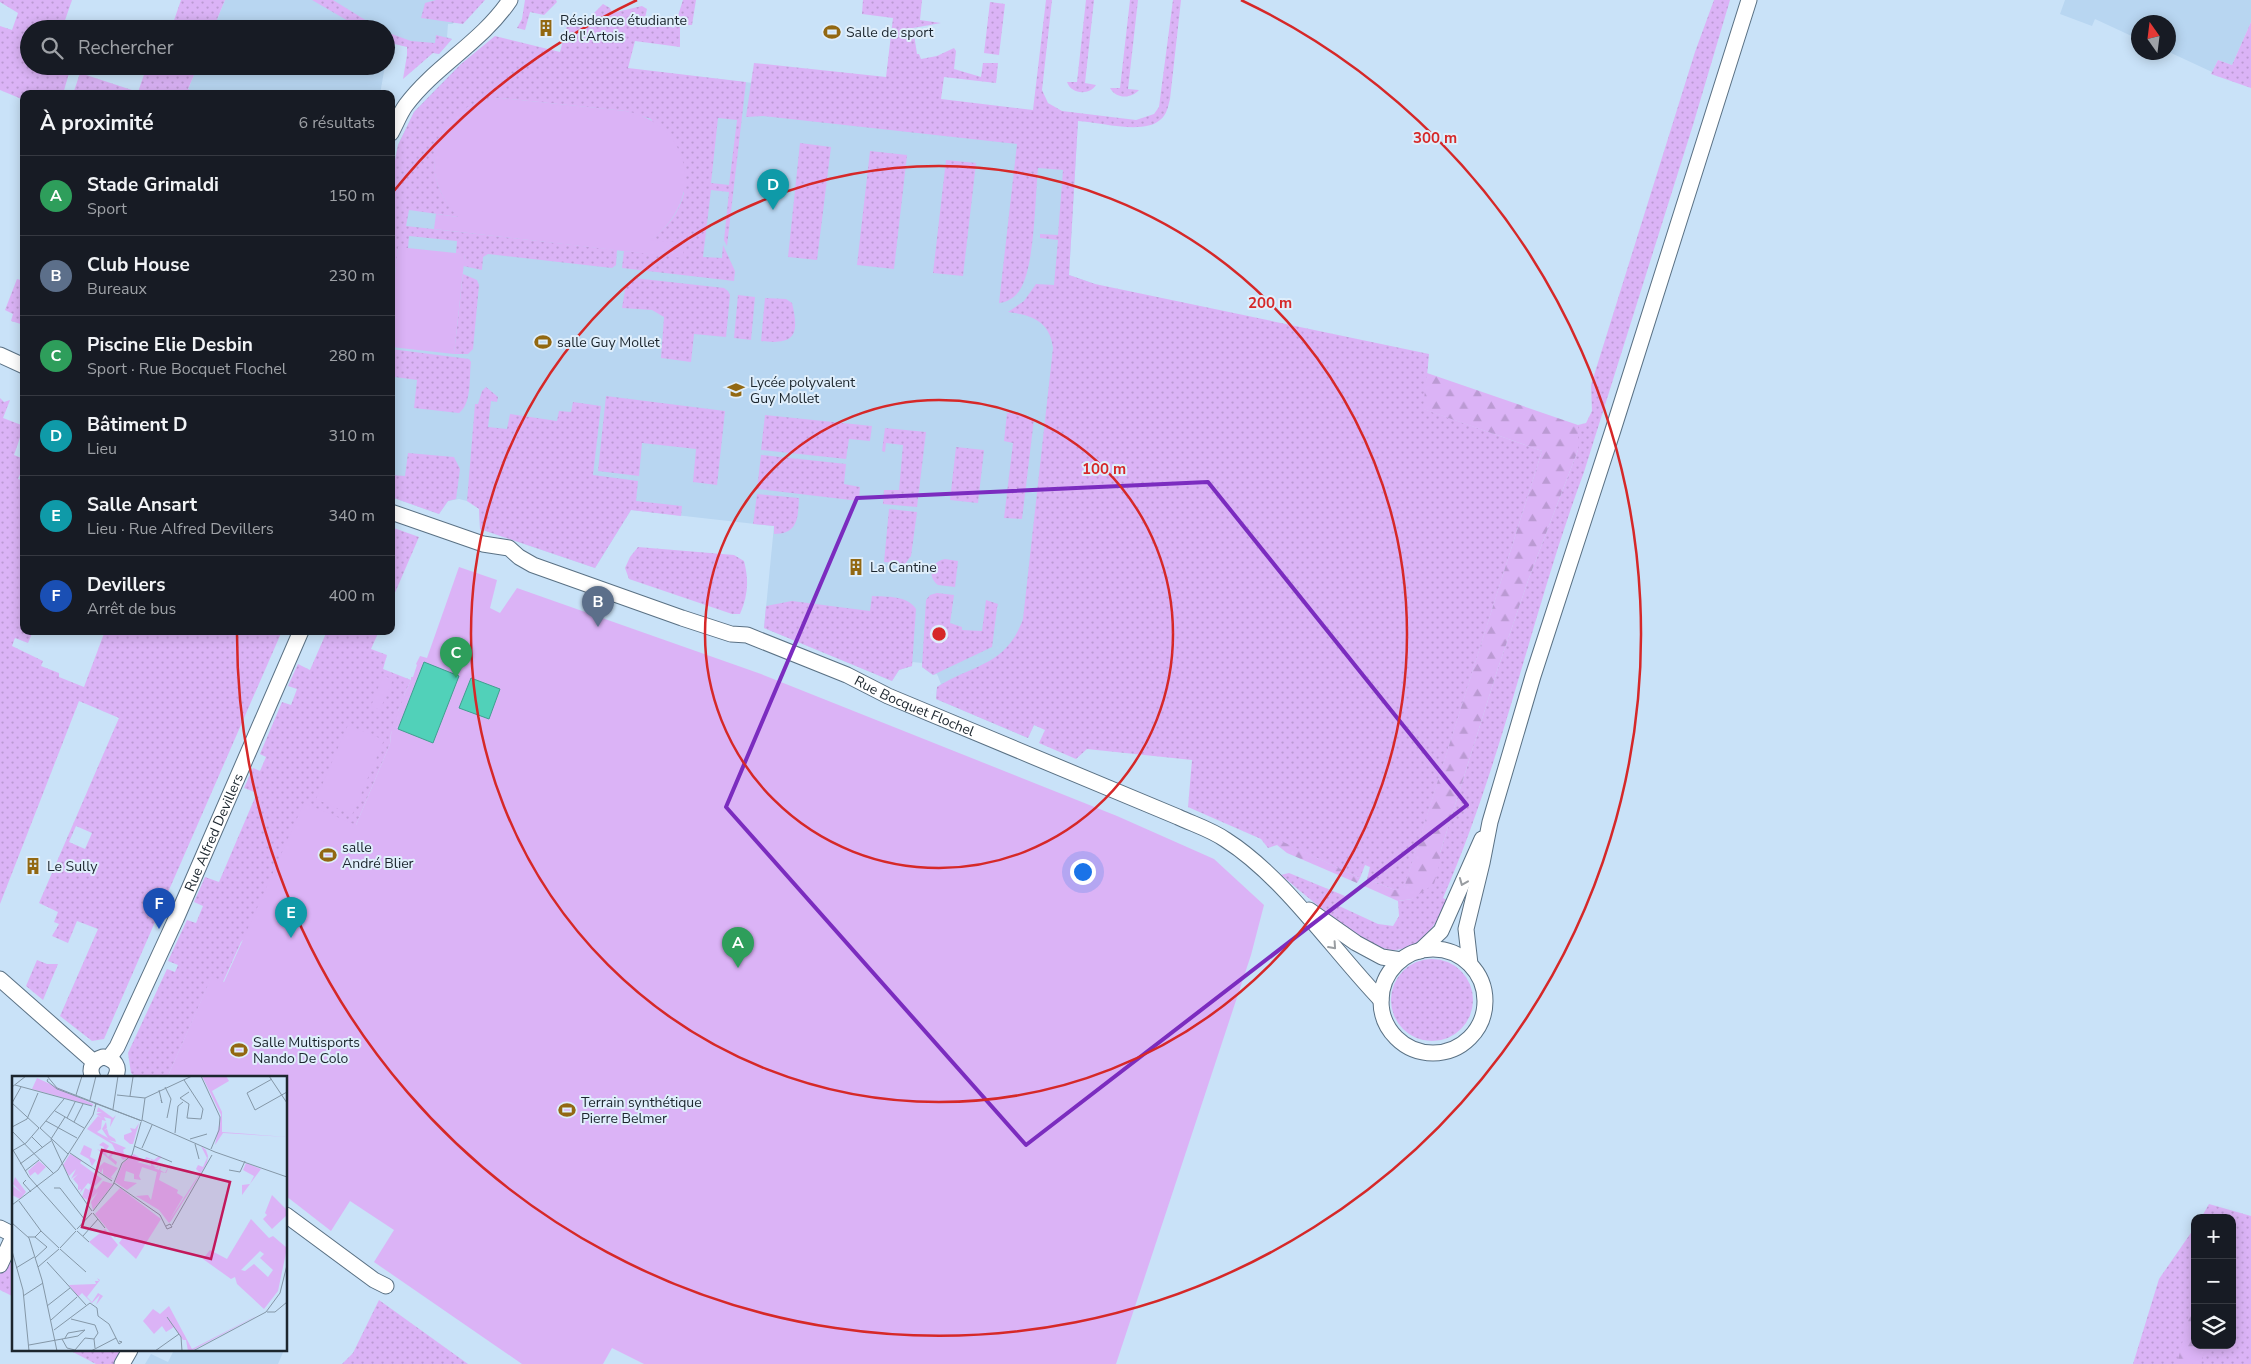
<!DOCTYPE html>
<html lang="fr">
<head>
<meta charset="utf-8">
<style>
  body { margin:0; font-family:"Nunito Sans",sans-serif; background:#20242c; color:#f1f3f6 }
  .controls { position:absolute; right:15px; bottom:15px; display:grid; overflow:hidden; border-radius:10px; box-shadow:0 2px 12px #0003 }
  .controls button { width:45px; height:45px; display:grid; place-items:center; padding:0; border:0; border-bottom:1px solid #363941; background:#171b24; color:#f1f3f6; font:25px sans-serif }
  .compass { position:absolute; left:2131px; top:15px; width:45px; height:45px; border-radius:50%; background:#171b24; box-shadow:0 2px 12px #0003; rotate:346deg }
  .you { position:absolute; left:1082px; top:871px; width:18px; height:18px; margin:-12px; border:4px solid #fff; border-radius:50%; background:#1a73e8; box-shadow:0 0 0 8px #1a73e833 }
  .badge { display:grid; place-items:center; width:32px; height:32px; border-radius:50%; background:#0b8043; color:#fff; font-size:16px; font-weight:700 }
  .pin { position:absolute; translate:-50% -41px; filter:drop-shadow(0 1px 2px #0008) }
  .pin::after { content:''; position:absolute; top:26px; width:18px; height:15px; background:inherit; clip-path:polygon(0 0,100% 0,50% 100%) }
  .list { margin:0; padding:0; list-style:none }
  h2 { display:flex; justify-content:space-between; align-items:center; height:65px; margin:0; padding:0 20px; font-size:21px }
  h2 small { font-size:16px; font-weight:400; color:#9ea1a6 }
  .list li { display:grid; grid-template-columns:32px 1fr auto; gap:15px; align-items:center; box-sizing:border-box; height:80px; padding:0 20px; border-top:1px solid #363941 }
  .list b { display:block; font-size:19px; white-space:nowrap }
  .list p { margin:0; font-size:16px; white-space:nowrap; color:#9ea1a6 }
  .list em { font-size:16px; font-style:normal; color:#9ea1a6 }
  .icon { flex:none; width:28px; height:28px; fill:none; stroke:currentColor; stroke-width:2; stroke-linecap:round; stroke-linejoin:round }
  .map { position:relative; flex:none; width:2251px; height:1364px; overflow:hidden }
  .search { position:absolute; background:#171b24; box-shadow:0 2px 12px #0003; left:20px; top:20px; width:375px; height:55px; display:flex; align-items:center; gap:12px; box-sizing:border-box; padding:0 18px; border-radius:28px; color:#9ea1a6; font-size:19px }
  .panel { position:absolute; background:#171b24; box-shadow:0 2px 12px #0003; left:20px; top:90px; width:375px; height:545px; border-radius:10px }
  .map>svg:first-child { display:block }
</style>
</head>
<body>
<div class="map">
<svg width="2251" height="1364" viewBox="0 0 2251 1364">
  <defs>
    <pattern id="green-dots" width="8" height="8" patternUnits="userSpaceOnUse" patternTransform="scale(1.25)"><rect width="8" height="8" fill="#dbb3f6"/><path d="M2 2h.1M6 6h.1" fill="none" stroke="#bb9ad3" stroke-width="1.8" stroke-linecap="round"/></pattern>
    <pattern id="forest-firs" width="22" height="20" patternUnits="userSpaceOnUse" patternTransform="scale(1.25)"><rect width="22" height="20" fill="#dbb3f6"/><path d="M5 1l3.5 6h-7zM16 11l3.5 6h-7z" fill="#bb9ad3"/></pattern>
  </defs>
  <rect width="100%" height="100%" fill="#c9e2f8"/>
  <path fill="#b8d6f1" d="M225,0H458L453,24H448L447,37L452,39L439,54L393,43L390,44L386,60V29H213Z
    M2065,0H2251V22L2232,65L2218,60L2212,72L2169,52L2168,22H2138V39L2095,19L2092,26L2060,14Z
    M489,53L1078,120L1069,275L1095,284L1039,727L1034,725L1028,738L936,699L937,687L941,684L937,674L933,675L922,667V663L912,662V666L899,670L892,681L764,628L774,526L631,510L595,568L480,529L479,509L471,502L459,499L448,501L439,514L391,497V180L398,145L414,112L433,92L461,64Z
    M198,66H385L380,94H186Z
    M174,1350H284L278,1364H145L151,1354L168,1362Z"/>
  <path fill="url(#green-dots)" fill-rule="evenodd" d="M0,0H72L62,29H29V66H71L63,94H24V100L0,90V26L12,30L18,13L0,2Z
    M181,0H225L213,29H171Z
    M312,0H333L380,29H362Z
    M436,0H485L463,24L421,18L425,3Z
    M525,0H556L557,2L544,15L530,12L525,30L517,28L522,19Z
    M683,0H696L692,25H680V47L635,41L628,68L746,82L727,246L724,240L729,192L711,190L703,257L722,258L723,245L735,271L734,281L622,268L624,251L683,257L649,240C667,229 679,213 684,193L651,119L626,111L501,98C436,103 412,172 459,217L409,210L406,226L617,250L616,265L612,268L488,254L483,257L482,270L463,266L465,255L456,253L457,241L409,236L408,249L398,248L391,311V180L398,145L414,112L461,64L495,36L560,52L568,22L581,26L603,4L610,8L612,13L642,6L647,9L645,18L674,28ZM718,118L737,120L729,185L711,183Z
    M863,0H922L920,20L941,23L913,28L917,54H919L921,59L937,56L954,48L956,51L954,69L981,77L983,63H998L996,83L944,77L941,99L1033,110L1046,0H1052L1042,90L1048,103L1062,111L1136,120L1154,114L1159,107L1173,0H1181L1170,99C1168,106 1167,115 1160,120C1143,135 1100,122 1078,121L1069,275L1095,284L1429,354L1424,409L1542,451L1404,889L1395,890L1367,879L1370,867L1365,865L1360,878L1280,841L1277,845L1268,848L1261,839L1188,807L1192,760L1087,749L1076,759L1039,743L1045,730L1034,725L1028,738L936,699L937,687C975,663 1006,666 1023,619L1053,348C1050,322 1033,315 1008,312L1024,301L1036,284L1054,285L1058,240L1040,238V234L1058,235L1063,170L1038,168C1035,199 1035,263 1021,288C1016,297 1008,302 999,303L1017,144L763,116L746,117L754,63L886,77L893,18L862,14Z
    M1086,0H1094L1085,83L1096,85C1089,96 1071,94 1067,82H1077Z
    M1130,0H1138L1128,89L1139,90C1131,99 1116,99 1110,88H1120Z
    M1714,0H1730L1693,125L1584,472C1532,612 1503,761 1443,898L1447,900C1438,923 1422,948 1395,950C1369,952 1302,892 1281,875L1289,873L1345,896L1337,905L1378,924L1393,926L1399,916L1398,901L1412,899L1440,862V853L1498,668L1529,578L1578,450V425L1586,423L1592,411L1591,385L1695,52Z
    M990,2L1005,4L999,55L984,53Z
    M2251,22V88L2211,74L2218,60L2232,65Z
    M386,32L411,41L435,43L436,35L452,39L439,54L433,53L403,79L407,55V47L386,42Z
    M147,66H198L188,89L199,94H73L80,73L138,92Z
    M800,143L831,147L817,260L788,257Z
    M870,151L907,155L894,269L857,265Z
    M946,160L976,163L963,276L933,273Z
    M463,274L477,280L479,285L473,349L468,354H454Z
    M634,278L724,288L728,291L730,295L726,337L694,334L691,362L661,358L664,317L652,310L622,308L626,284Z
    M17,279L24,281V325L11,321L13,314L5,310Z
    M738,295L755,297L751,340L734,338Z
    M765,298L786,299L792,303C800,336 794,345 761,341Z
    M391,349L469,359L471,362C469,377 472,404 459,413L414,408L417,380L395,377L391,403Z
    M486,387L498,397L497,402L491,401L488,427L507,429L510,414L557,421L559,411L571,412L573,402L601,406L593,475L638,481L636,501L682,506L681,516L631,510L595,568L480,529L479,509L467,501L475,404H478L482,391Z
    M606,396L725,411L717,485L693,482L696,449L642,443L639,476L598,471Z
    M0,398L4,402L10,400L3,418L24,426L14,455L24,459V465L18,479L24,481V631H33L28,643L15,638L12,646L43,661L41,666L59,673V677L84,687L105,631H282L104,1039L92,1041L60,1016L98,929L77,921L68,943L52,936L59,924L54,922L58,912L39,903L119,718L79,701L0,904ZM76,826L92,833L85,849L69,842Z
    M1007,413L1025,415L1034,419L1022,519L1004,518L1013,443L1004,441Z
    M765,415L872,426L870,441L849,439L846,459L761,450Z
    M885,428L926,432L917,507L883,504L884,490H899L903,445L886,443L885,452L882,451Z
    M956,447L984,450L978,503L950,500Z
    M408,453L454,457L460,469L456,499L448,501L439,514L391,497V475L405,476Z
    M761,455L846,464L844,484L860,487L859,501L757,489Z
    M757,494L799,498C798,518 798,534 774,534V526L753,524Z
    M889,509L917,512L911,556L905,564L884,562Z
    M391,527L419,537L391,602Z
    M638,547L734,555L744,561C749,580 748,596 740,614H732L629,579L625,568L630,557Z
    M945,559L958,561L955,587L938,585C926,576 932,561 945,559Z
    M937,593L954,595L950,623L962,627V630L982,631L986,600L998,604L997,608L992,647L933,675L922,667L926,600L930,595Z
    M872,596C887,597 907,595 916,609L912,666L899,670L892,681L764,628L766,606L792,601L870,611Z
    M327,631H379L371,649L387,655L383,669L411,680L404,695L406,696L398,710L400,711L391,733L390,744L356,825L241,942L223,982L212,977L167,1078H137L131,1073L128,1053L167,969L175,972L178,965L168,961L187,920L196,923L203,906L194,902L205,877L219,882L257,793L244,788L253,768L260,771L266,757L260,754L282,702L291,705L297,689L288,686L298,664L310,670Z
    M1391 1000a41 41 0 1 1 82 0a41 41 0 1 1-82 0Z
    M37,960L47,964H58L43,1000L26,986Z
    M2209,1204L2251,1216V1364H2133L2159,1279L2195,1227V1345H2232V1218H2201Z
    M6,1251L14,1256V1297L0,1290V1265Z
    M379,1300L468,1364H342L353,1353Z
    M69,1350H130L122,1364H96Z"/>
  <path fill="url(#forest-firs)" d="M1427,373L1578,425V450L1529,578L1498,668L1440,853V862L1434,884L1412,899L1398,901L1364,886L1367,879L1395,890L1404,888L1542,451L1423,409Z
    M1279,840L1360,878L1357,883L1287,853L1277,845Z
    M2195,1291V1345H2206L2201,1364H2177Z"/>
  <path fill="#dbb3f6" d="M501,98L626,111C694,126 705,202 650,240L684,243L683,258L434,229L436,214L458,217C413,170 434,103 501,98Z
    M398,247L465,254L454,354L391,347V311Z
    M459,567L497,580L490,608L500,613L517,588L761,674L1117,816L1214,859L1264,905L1251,955L1116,1364H644L612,1348L603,1364H522L374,1262L394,1230L350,1201L331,1231L286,1196V1078H167L212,976L224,982L304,803L356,825L390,744L392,726L399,711L398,710L405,696L404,695L411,680V677H413L417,665L416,664L420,656L427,658Z
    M383,676L393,679L380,710L371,706Z
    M348,725L384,740L352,815L316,799Z"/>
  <path fill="#51d1b9" stroke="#419e8f" d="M424,662L459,676L433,743L398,729Z
    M471,678L500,689L489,719L459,708Z"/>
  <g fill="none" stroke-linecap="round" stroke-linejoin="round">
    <g stroke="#5a7184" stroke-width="17">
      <g id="minor">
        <path d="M391,133C396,124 400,113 406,105C435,66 482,42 510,0"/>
        <path d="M0,355L24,366"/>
        <path id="s1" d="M391,512L483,544L509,548L519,557L533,565L682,618L731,634L747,635L847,675L888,696L1178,817C1193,824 1212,830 1226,840C1284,877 1333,950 1381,1000"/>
        <path d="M1309,910L1356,943L1382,957L1401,960"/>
        <circle cx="1433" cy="1001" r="52"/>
        <path d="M1420,951L1441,931L1482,839"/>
        <path d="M1470,964L1466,929L1482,863L1490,822L1533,676L1613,430L1749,0"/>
        <path d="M0,979L94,1062"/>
        <path id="s2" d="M109,1058L117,1047L176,919L301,631"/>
        <path d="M93,1078C88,1068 93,1060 103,1057C115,1059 121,1067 115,1078"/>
        <path d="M286,1215L374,1280L386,1286"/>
        <path d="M0,1228L14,1235"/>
        <path d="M0,1265L14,1235"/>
        <path d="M122,1364L130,1350"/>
      </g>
    </g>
    <use href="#minor" stroke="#fff" stroke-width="15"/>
  </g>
  <defs><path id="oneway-chevron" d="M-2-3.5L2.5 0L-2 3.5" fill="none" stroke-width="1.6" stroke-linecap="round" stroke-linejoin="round" transform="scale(1.25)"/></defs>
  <g stroke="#999da1">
    <use href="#oneway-chevron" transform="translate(1463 882) rotate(112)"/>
    <use href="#oneway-chevron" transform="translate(1333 946) rotate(48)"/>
  </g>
  <path fill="none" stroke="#7b2cbf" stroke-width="4" stroke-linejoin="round" d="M1208,482L1467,805L1026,1145L726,807L857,498Z"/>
  <g fill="none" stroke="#d62828" stroke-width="2.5">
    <circle cx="939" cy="634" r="234"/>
    <circle cx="939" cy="634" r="468"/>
    <path d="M393 192A702 702 0 0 1 637 0M1241 0A702 702 0 1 1 237 634"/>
  </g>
  <defs>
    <g id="building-bare" transform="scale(1.35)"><path d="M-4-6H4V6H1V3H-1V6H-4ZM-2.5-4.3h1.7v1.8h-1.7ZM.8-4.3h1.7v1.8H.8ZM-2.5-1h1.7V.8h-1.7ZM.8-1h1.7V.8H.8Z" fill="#926812" stroke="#dfeefb" stroke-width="2.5" paint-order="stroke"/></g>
    <g id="stadium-bare" transform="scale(1.35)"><path d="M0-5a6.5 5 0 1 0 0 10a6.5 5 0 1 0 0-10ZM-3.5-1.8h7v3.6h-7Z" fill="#926812" stroke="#dfeefb" stroke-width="2.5" paint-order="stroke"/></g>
    <g id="school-bare" transform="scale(1.35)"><path d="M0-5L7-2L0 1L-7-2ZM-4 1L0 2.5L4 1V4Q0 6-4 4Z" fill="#926812" stroke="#dfeefb" stroke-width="2.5" paint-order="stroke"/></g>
  </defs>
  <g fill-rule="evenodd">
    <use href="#building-bare" x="546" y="28"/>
    <use href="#stadium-bare" x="832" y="32"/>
    <use href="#stadium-bare" x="543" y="342"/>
    <use href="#school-bare" x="736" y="390"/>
    <use href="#building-bare" x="856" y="567"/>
    <use href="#stadium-bare" x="328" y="855"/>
    <use href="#building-bare" x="33" y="866"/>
    <use href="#stadium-bare" x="239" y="1050"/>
    <use href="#stadium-bare" x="567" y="1110"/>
  </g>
  <g text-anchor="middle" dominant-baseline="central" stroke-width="4" stroke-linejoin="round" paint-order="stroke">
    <g font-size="14" fill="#1c262e" stroke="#dfeefb" text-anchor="start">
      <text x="560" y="20">Résidence étudiante<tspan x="560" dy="16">de l'Artois</tspan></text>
      <text x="846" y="32">Salle de sport</text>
      <text x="557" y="342">salle Guy Mollet</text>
      <text x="750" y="382">Lycée polyvalent<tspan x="750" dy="16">Guy Mollet</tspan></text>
      <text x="870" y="567">La Cantine</text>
      <text x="342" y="847">salle<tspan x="342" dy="16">André Blier</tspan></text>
      <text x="47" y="866">Le Sully</text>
      <text x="253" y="1042">Salle Multisports<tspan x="253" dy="16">Nando De Colo</tspan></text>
      <text x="581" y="1102">Terrain synthétique<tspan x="581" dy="16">Pierre Belmer</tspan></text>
    </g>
    <g font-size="14" fill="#1c262e" stroke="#dfeefb">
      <text stroke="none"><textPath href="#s1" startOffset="561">Rue Bocquet Flochel</textPath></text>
      <text stroke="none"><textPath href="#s2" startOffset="249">Rue Alfred Devillers</textPath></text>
    </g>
  </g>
  <g transform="translate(12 1076)">
    <rect width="275" height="275" fill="#c9e2f8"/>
    <path d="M190,0H214L217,5L200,15L210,36V56L275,61L211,57L203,69L209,39ZM25,2L81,28V30L20,13ZM86,31L101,42L104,39L98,51L99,43L92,41L94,45L90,44L89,53L85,56L96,62L90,53L94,46L95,52L92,54L95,53L97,59L103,63L104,66L96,64L114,72L111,74L113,81L109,78L115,82L111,84L104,75L99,81L105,86L104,89L85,73L90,75L92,71L87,69L91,66L97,70L93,76L96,81L103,74L100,68L75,53L86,40L90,42L84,38L90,36H85ZM127,47L121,68H118L112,63V59L120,56L118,52L123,53ZM72,69L80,73L78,81L84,84L80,90L77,83L68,78ZM189,70L194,74L196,80L195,87L159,145L157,147L147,134L124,120L136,119L139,124L145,96L130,91L127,100L129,104L122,103V98L114,95L112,105L125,107L115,114L103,106L111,87L122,78L131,84L125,86L139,90V83L133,84L134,81L142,84L147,80L150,81L141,89L144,92L147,88L145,92H142L147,94L151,85L148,94L153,97L159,86L154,97H153L149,96L147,104L166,114L165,117L171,121L157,145L188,97L184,93L186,89L191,91L195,82ZM58,78L70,84L68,87L90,103L82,111L84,114L91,105L101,108L81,134L79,126L86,116L77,125L70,121L73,112L77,114L79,109L76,107L68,117L69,113L66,114V109L61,103L66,98L59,103L64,93L57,100L51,89ZM27,85L34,91L26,99L23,96L18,100L16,95ZM92,86L106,92L99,101L101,103L97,102L98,98L97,102L91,98V92L89,97L86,92ZM234,87L249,93L230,119V109L238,108L242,100L231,94ZM3,101L14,116L8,123L0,119L1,110L11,118L1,108ZM260,119L275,134V139L260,153L251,143L255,139L253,137ZM239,143L257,162L261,160L275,172L266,215L252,233L225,208L223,201L219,203L191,183L198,174L215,183ZM248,175L252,178L248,182L261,194L256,201L242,188L233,195L229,194ZM93,153L106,169L96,182L77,166ZM85,202L88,204L75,221L80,226L86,217L91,220L84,229L88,219L80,227L70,217L66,221L57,209L84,208L83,205H87ZM157,230L180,273L252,236L179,275H176L174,264H171L162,251L154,256L150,250L142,258L131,245L141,233L148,238Z" fill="#dbb3f6" fill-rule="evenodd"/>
    <path d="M108,112L149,143L124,183L107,167L110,163L105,159L103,162L83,138ZM266,132L270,142L263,149H257L253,144Z" fill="#dbb3f6"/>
    <path fill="none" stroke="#8497a7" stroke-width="1" d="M35,0L45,12L130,45L45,13L35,5L36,3M189,0L208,41L207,54L199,73M257,0L275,27M260,3L235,17L243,34L275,16M172,4L191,33L189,43L175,42L177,28L168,22L177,16M3,9L80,30M0,11L14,0M153,11L159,23L155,42M147,14L150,27L149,24M64,19L70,0M105,19L133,22M118,20L121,1M133,22L180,0M78,24L84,0M0,27L27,52M0,27L9,11M101,33L106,0M43,35L72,52M55,42L63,26M130,44L133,22M130,44L203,76L275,101M34,45L65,62M62,46L71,28M0,51L15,43L26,17M28,52L56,78M28,52L52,23M0,55L42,98M163,57L166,30L171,26M20,61L31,72M39,63L58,104L80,135M39,63L53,41M178,63L195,58M183,68L187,83M122,70L160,86M130,72L140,49M1,74L17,101L64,154M0,75L14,67L27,52M58,77L100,105M8,88L39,65M217,94L228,96L233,85M13,95L27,84M14,104L11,107L19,116M102,107L148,139L155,153L160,151L158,148L154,150M42,112H48L73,144M7,125L29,155L47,172M0,129L46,94L81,39L84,28V27L83,31M81,135L101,109L110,87L120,79L129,46M81,137L93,152M0,147L17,162L30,204L45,275M160,149L200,79M65,153L80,137M65,155L77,166M71,160L86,143M16,161H23L29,155M48,172L64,155M48,173L74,196M0,175L11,214L17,275M23,182L35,171L23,161M35,186L74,229M26,191L47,173M4,192L22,181M11,220L31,207M35,230L58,212M255,236H263L275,226M155,241L169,261L170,275M59,243L83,249L86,257L82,263L83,272M39,244L65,221M42,254L78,227L85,232L86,240L97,248L107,268L110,266L107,265M50,263L66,260L73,254L56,257L53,262M17,269L50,263L55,272L63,274L73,262L82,263M79,275L104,262M143,275L167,258M181,275L254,236L268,217L275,189"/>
    <path fill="#c2185b" fill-opacity="0.15" stroke="#c2185b" stroke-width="2.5" d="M90,74L218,106L199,183L70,151Z"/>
    <rect width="275" height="275" fill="none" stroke="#1c262e" stroke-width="2.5"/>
  </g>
  <circle cx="939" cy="634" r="8" fill="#d62828" stroke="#dfeefb" stroke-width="2.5"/>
  <g font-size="15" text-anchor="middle" font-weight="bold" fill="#d62828" stroke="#dfeefb" stroke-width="4" stroke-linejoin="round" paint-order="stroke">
    <text x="1435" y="143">300 m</text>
    <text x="1270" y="308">200 m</text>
    <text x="1104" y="474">100 m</text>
  </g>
</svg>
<div class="controls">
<button>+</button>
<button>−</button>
<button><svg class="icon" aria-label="layers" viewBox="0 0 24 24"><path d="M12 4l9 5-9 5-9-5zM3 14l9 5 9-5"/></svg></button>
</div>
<svg class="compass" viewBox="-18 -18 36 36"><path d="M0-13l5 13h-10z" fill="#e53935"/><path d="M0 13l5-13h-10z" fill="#9ea1a6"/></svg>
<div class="you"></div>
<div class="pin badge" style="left:738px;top:968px;background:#2e9e5b">A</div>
<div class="pin badge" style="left:598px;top:627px;background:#5c6f8a">B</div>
<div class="pin badge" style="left:456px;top:678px;background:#2e9e5b">C</div>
<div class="pin badge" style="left:773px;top:210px;background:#0f9aa8">D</div>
<div class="pin badge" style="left:291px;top:938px;background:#0f9aa8">E</div>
<div class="pin badge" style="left:159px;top:929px;background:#1a4fb4">F</div>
<div class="search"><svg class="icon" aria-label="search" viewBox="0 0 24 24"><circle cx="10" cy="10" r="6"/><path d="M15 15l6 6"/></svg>Rechercher</div>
<section class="panel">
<h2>À proximité<small>6 résultats</small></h2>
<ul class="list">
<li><span class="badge" style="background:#2e9e5b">A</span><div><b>Stade Grimaldi</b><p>Sport</p></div><em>150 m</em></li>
<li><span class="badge" style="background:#5c6f8a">B</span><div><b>Club House</b><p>Bureaux</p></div><em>230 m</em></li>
<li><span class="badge" style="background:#2e9e5b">C</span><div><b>Piscine Elie Desbin</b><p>Sport · Rue Bocquet Flochel</p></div><em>280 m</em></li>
<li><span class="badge" style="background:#0f9aa8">D</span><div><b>Bâtiment D</b><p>Lieu</p></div><em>310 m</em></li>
<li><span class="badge" style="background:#0f9aa8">E</span><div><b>Salle Ansart</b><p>Lieu · Rue Alfred Devillers</p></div><em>340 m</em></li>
<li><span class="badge" style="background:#1a4fb4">F</span><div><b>Devillers</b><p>Arrêt de bus</p></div><em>400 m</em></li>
</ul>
</section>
</div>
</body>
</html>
